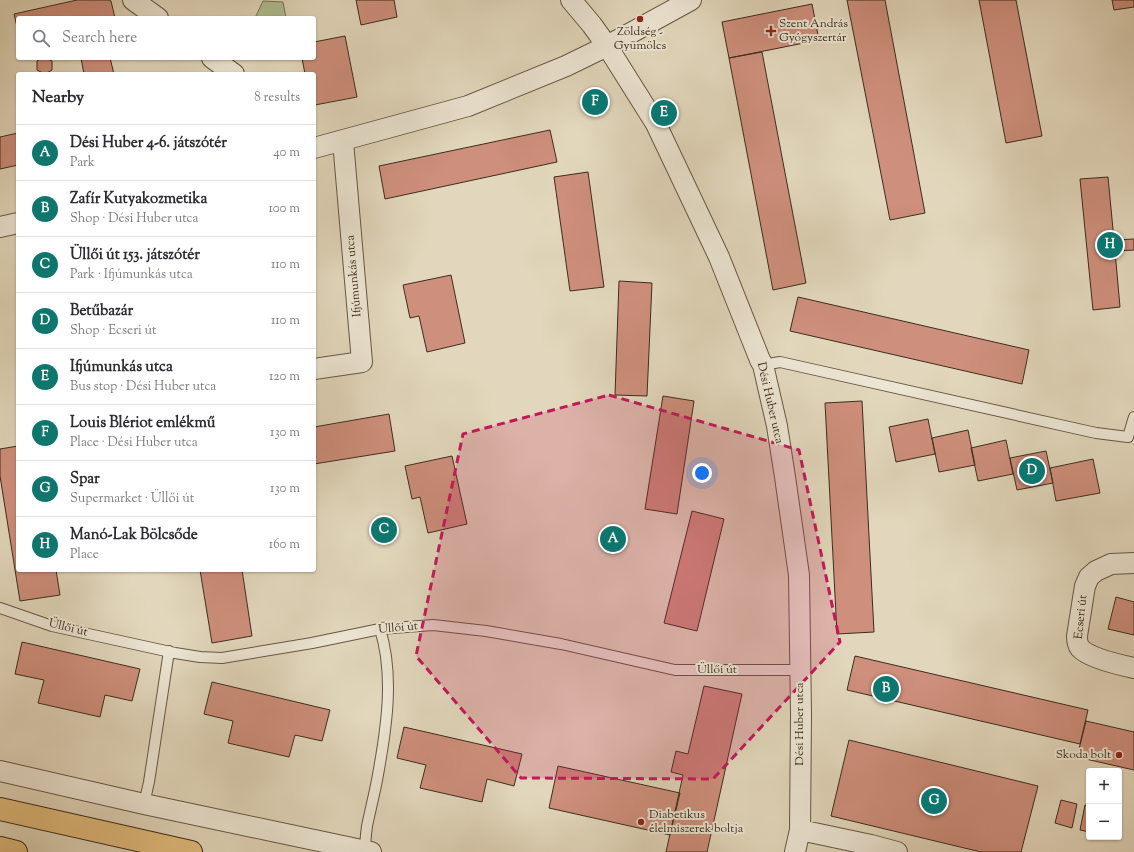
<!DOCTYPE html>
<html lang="en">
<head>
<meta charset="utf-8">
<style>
  body { margin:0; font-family:"Sorts Mill Goudy",serif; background:#f2f2f3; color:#2b2b33 }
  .controls { position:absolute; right:12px; bottom:12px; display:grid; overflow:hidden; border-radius:4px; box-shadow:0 1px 3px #0004 }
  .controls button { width:36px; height:36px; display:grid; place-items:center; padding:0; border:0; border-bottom:1px solid #e1e1e2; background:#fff; color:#2b2b33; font:20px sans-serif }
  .you { position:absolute; left:702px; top:473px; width:14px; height:14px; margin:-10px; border:3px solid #fff; border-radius:50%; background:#1a73e8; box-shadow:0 0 0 6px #1a73e833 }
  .badge { display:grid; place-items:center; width:26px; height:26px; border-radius:50%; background:#0f766e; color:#fff; font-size:13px; font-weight:700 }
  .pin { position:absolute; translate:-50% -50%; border:2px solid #fff; box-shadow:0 1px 4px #0006 }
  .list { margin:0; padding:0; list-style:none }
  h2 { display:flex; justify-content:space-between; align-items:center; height:52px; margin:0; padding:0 16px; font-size:17px }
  h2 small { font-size:13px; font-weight:400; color:#7c7c81 }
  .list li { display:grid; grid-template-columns:26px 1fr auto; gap:12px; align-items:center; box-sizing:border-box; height:56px; padding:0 16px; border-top:1px solid #e1e1e2 }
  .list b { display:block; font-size:15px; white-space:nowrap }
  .list p { margin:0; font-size:13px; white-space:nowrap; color:#7c7c81 }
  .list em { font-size:13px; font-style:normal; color:#7c7c81 }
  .icon { flex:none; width:22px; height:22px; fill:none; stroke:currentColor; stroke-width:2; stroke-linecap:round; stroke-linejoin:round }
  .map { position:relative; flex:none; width:1134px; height:852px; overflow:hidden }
  .search { position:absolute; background:#fff; box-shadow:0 1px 3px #0004; left:16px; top:16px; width:300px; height:44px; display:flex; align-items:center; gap:10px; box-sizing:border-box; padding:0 14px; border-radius:4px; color:#7c7c81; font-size:15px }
  .panel { position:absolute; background:#fff; box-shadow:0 1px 3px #0004; left:16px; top:72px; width:300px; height:500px; border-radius:4px }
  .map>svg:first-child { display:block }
</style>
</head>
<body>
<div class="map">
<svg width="1134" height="852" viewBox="0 0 1134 852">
  <rect width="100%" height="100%" fill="#e2d7bc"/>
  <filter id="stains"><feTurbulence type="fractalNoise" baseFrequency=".005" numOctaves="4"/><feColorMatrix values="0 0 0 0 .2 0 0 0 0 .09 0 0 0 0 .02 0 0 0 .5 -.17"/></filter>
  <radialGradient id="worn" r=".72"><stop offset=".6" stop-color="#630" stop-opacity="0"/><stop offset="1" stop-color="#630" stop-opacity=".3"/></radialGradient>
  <path fill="#b0bf93" stroke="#767658" d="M263,1L283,2L286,18H255Z"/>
  <path fill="#ce8f7c" stroke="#3c2c1c" d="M77,0H109L111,1L115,18H18V31L14,14Z
    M356,0H394L397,17L361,25Z
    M847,0H885L925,213L890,220Z
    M979,0H1016L1042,136L1006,143Z
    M1112,0H1134V7L1114,10Z
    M812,4L819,40L729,58L722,22Z
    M345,36L357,97L315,105L314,74H305L302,58H314V42Z
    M762,52L806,283L773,290L729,58Z
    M42,58H47L52,61V70L45,74L37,70V61Z
    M81,58H110L114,74H84Z
    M550,130L557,162L385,199L379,166Z
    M18,133V165L0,169V137Z
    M588,172L604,287L570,291L554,177Z
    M1108,177L1114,240L1134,239V250L1115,251L1120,307L1093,310L1080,179Z
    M451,275L465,343L427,352L419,316L410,318L403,285Z
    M619,281L652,283L647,396L615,395Z
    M798,297L1029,350L1022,384L790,331Z
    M663,396L694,401L677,514L645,509Z
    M862,401L874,632L837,634L825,403Z
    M389,414L395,451L314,464V427Z
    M928,419L935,454L896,462L889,427Z
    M968,430L975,465L939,472L932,438Z
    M1006,440L1013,474L978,481L971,448Z
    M18,446V570H56L60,595L20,601L0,476V449Z
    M1046,451L1053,483L1017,490L1010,458Z
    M452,456L467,524L428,533L420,497L412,499L405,466Z
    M1093,459L1100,493L1056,501L1050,468Z
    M692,511L724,519L697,631L664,623Z
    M200,570H242L252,636L212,643Z
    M1116,597L1134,602V635L1108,629Z
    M22,642L140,669L132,701L105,695L100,717L38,703L44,680L15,674Z
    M855,656L1088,710L1080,744L847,690Z
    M212,682L330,710L322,741L295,735L289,757L228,743L233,721L204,714Z
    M704,686L742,694L707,852H666L683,775L671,772L676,751L688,754Z
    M1086,721L1134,732V770L1077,757Z
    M404,727L522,754L514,786L487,779L482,802L420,788L426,765L397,758Z
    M849,740L1038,786L1021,852H981L831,816Z
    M558,766L680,793L670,835L549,808Z
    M1061,800L1077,804L1072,828L1055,823Z
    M1085,805L1089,806V832L1080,830Z"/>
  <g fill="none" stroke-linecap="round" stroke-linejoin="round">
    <g stroke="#665744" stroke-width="12">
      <path id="lane" d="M763,365L780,362L1096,433L1128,437L1134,417
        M0,608L52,626L175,653L200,657L222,658L312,643L380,629L433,625L486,631L561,644L675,670H800
        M144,804L149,782L169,651
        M365,851C365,843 366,834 367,826C371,807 376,788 379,769C387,724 394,674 380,629"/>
    </g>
    <g stroke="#665744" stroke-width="22">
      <path id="street" d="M133,0L158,18
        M571,0L592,25L607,46L656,124L719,257L760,360L763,365L777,426L785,477L799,575L801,715L800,830L795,852
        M212,58L234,74
        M314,148L468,106L566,66L607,46L691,0
        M0,227L18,223
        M314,369L362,362L343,141
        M1134,563L1111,564L1096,571L1089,577L1085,586L1077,636C1077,640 1077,644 1080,648C1089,658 1120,665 1134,668
        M0,771L144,804L371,852
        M800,830L871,845L897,852"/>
    </g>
    <g stroke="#3c2c1c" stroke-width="24">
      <path id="primary" d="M0,809L191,852
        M0,848L16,852"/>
    </g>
    <use href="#lane" stroke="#ece5d3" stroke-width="10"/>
    <use href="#street" stroke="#ece5d3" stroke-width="20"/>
    <use href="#primary" stroke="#e1bc7e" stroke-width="22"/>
  </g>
  <path fill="#c2185b" fill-opacity="0.2" stroke="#c2185b" stroke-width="3" stroke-dasharray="8 5" stroke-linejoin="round" d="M609,395L799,450L840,642L713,779L521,778L416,656L463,434Z"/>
  <g fill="#8f2418" stroke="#ece5d3" stroke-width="1.5">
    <circle cx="640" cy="19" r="4"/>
    <path d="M769 25h4v4h4v4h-4v4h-4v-4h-4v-4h4z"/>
    <circle cx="1119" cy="755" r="4"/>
    <circle cx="641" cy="822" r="4"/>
  </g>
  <g text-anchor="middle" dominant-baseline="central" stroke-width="4" stroke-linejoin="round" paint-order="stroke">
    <g font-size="12" fill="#3c2c1c" stroke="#ece5d3" text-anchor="start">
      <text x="779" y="24">Szent András<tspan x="779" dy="14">Gyógyszertár</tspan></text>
      <text x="640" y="32" text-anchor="middle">Zöldség -<tspan x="640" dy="14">Gyümölcs</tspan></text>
      <text x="1111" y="755" text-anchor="end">Skoda bolt</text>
      <text x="649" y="815">Diabetikus<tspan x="649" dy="14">élelmiszerek boltja</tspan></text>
    </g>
    <g font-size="12" fill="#3c2c1c" stroke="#ece5d3">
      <text transform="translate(354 276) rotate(-95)">Ifjúmunkás utca</text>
      <text transform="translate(770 403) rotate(77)">Dési Huber utca</text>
      <text transform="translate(1081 617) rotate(-84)">Ecseri út</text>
      <text transform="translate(68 628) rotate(14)">Üllői út</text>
      <text transform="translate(398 628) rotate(-5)">Üllői út</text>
      <text x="717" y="670">Üllői út</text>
      <text transform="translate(800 724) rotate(-90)">Dési Huber utca</text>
    </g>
  </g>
  <rect width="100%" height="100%" filter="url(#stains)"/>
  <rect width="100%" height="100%" fill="url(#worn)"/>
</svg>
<div class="controls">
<button>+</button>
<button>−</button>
</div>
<div class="you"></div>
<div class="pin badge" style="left:613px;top:539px">A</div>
<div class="pin badge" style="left:886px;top:689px">B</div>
<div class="pin badge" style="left:384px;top:530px">C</div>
<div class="pin badge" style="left:1032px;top:471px">D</div>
<div class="pin badge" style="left:664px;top:113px">E</div>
<div class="pin badge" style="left:595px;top:102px">F</div>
<div class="pin badge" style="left:934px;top:801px">G</div>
<div class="pin badge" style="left:1110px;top:245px">H</div>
<div class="search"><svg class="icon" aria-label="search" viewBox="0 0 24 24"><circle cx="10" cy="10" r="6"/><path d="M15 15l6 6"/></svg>Search here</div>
<section class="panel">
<h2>Nearby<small>8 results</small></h2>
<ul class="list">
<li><span class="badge">A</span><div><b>Dési Huber 4-6. játszótér</b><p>Park</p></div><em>40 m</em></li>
<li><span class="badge">B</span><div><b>Zafír Kutyakozmetika</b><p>Shop · Dési Huber utca</p></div><em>100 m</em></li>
<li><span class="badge">C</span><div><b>Üllői út 153. játszótér</b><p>Park · Ifjúmunkás utca</p></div><em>110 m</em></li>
<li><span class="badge">D</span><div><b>Betűbazár</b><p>Shop · Ecseri út</p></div><em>110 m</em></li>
<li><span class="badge">E</span><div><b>Ifjúmunkás utca</b><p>Bus stop · Dési Huber utca</p></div><em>120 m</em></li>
<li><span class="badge">F</span><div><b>Louis Blériot emlékmű</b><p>Place · Dési Huber utca</p></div><em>130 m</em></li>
<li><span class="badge">G</span><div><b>Spar</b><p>Supermarket · Üllői út</p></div><em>130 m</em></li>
<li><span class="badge">H</span><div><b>Manó-Lak Bölcsőde</b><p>Place</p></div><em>160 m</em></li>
</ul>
</section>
</div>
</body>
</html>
